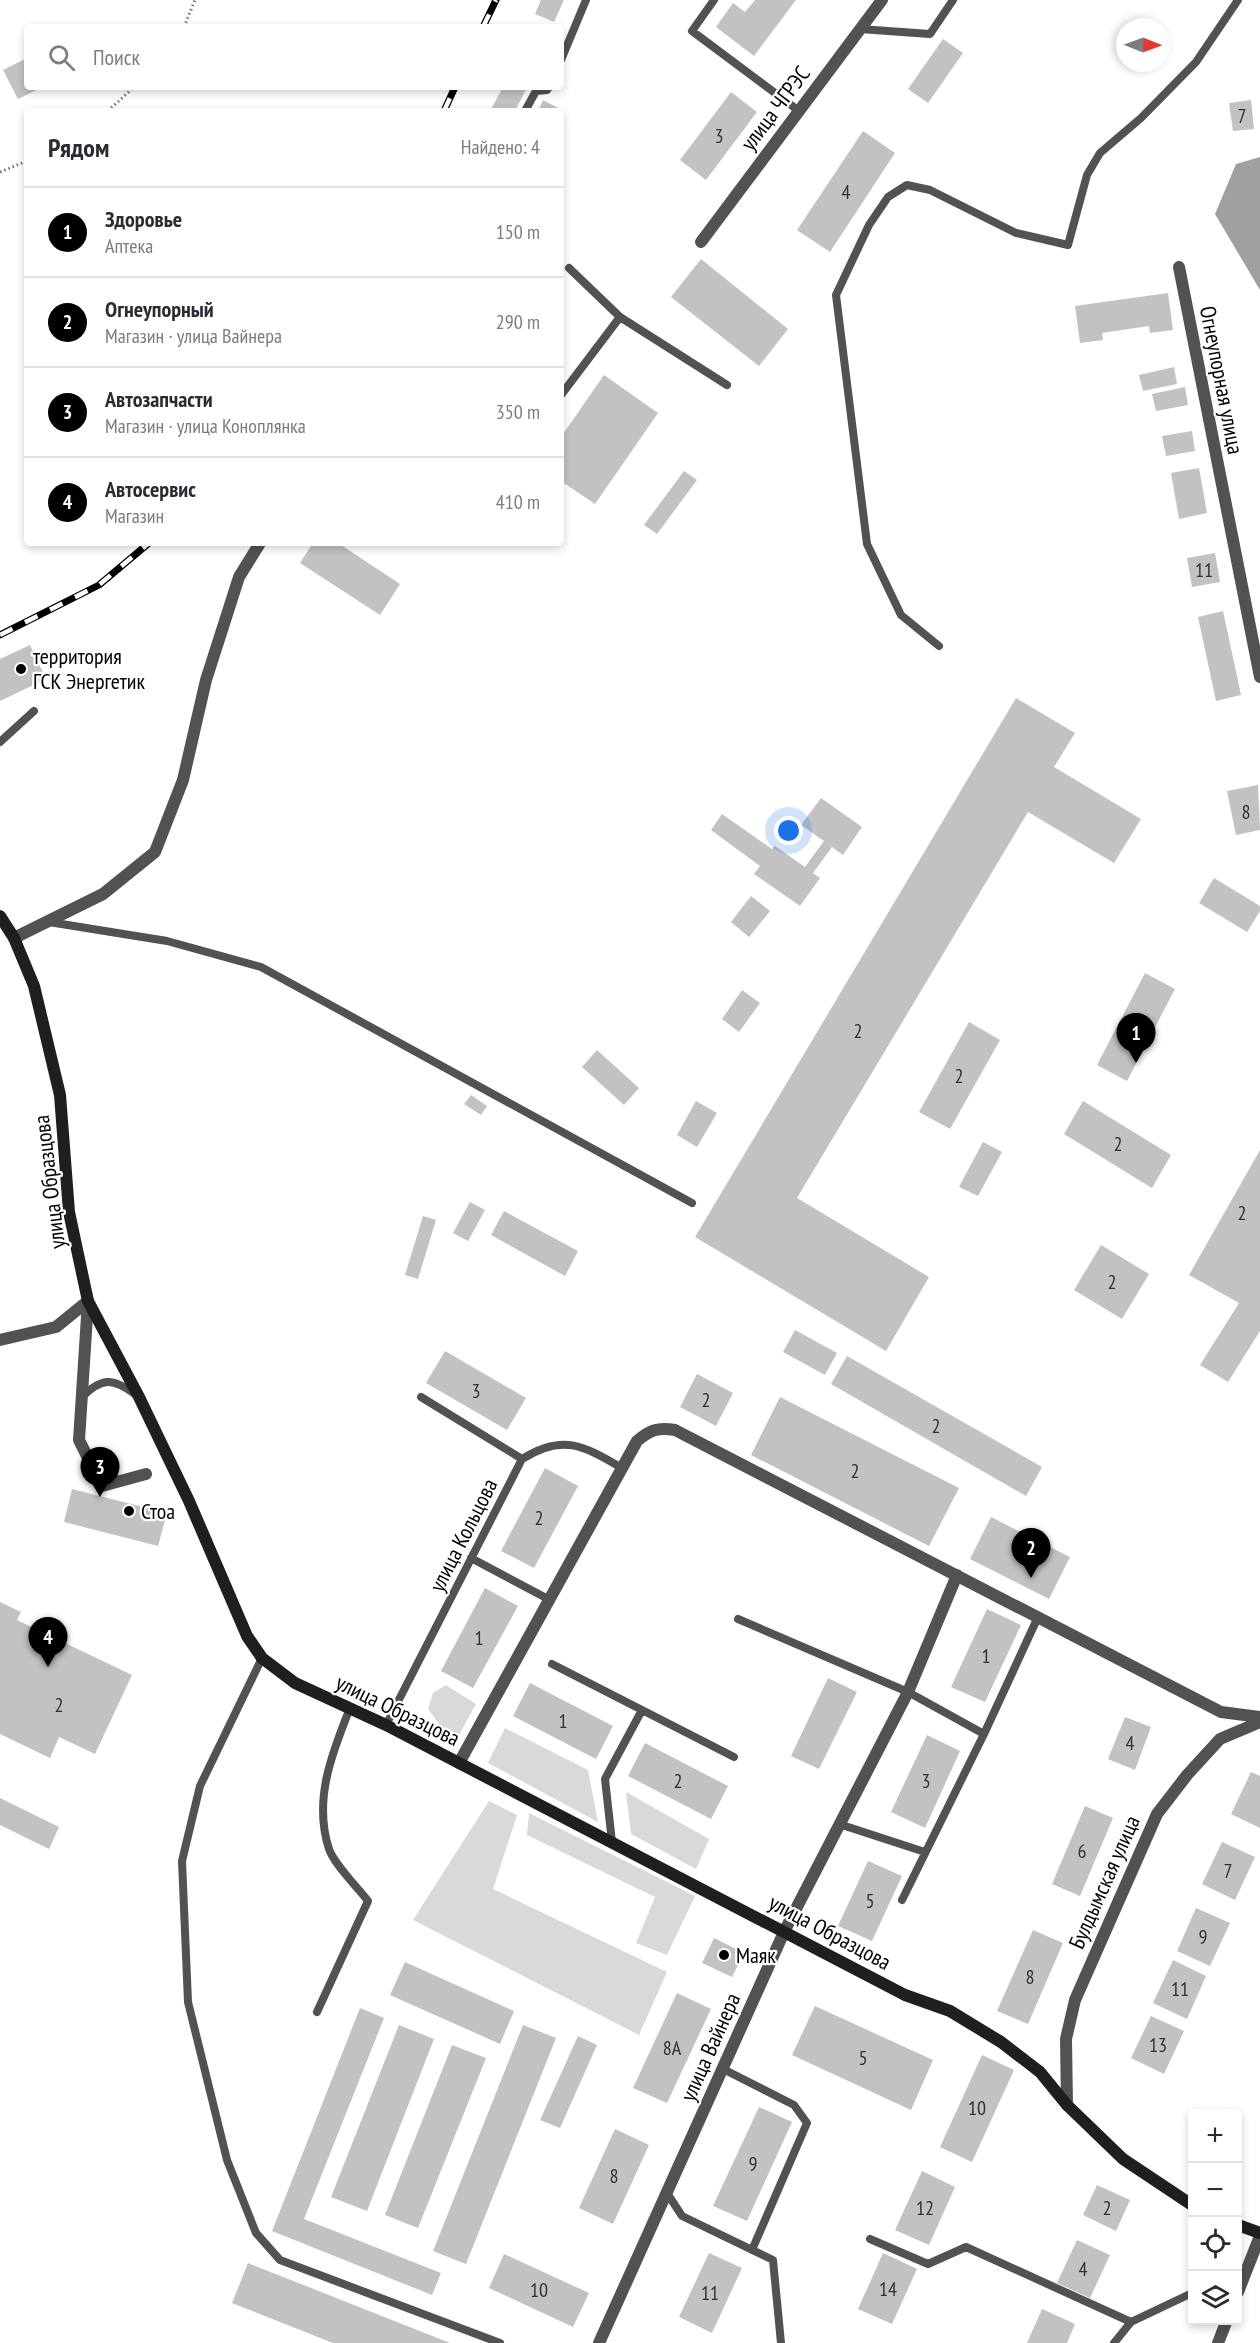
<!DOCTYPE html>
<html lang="ru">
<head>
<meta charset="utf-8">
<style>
  body { margin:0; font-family:"PT Sans Narrow",sans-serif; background:#f7f7f7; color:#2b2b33 }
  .controls { position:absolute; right:18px; bottom:18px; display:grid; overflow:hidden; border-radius:6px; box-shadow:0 3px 9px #0003 }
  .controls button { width:54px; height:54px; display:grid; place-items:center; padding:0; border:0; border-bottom:2px solid #e1e1e2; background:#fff; color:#2b2b33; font:30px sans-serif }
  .compass { position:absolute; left:1116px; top:18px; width:54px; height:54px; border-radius:50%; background:#fff; box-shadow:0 3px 9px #0003; rotate:91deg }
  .you { position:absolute; left:789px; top:831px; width:21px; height:21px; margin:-15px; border:4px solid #fff; border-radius:50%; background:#1a73e8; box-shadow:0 0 0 9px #1a73e833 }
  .badge { display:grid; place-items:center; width:39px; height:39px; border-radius:50%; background:#000; color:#fff; font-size:20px; font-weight:700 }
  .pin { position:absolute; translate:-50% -50px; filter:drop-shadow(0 2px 3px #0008) }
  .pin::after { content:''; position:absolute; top:32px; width:21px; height:18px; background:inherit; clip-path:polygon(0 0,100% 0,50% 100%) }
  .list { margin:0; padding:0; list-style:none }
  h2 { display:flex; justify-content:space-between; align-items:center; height:78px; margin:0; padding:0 24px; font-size:26px }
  h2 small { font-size:20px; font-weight:400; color:#7c7c81 }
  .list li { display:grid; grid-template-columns:39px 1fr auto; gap:18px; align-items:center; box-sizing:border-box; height:90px; padding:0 24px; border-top:2px solid #e1e1e2 }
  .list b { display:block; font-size:22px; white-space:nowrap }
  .list p { margin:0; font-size:20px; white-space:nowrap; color:#7c7c81 }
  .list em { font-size:20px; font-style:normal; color:#7c7c81 }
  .icon { flex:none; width:33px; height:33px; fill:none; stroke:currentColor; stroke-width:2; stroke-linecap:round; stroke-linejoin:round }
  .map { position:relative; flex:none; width:1260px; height:2343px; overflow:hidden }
  .search { position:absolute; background:#fff; box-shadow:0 3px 9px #0003; left:24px; top:24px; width:540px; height:66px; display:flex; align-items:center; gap:15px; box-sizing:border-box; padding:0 21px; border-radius:6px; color:#7c7c81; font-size:22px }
  .panel { position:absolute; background:#fff; box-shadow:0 3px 9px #0003; left:24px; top:108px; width:540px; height:438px; border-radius:6px }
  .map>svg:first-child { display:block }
</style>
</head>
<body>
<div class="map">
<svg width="1260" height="2343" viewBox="0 0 1260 2343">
  <rect width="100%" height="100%" fill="#fff"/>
  <path fill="#d9d9d9" d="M446,1685L476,1704L454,1744L428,1709L433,1693Z
    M505,1728L588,1770L598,1822L488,1763Z
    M626,1792L709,1839L696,1869L631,1834Z
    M489,1801L517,1815L493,1889L667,1972L639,2035L413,1920Z
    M529,1813L695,1896L667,1955L636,1943L655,1897L527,1835Z"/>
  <path fill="#a0a0a0" d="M1260,157V290L1215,214L1236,164Z"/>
  <path fill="#c2c2c2" d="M541,0H564L554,22L535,14Z
    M755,0H796L754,56L716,27L733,3L745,12Z
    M943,39L963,53L928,103L908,89Z
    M27,58V87H43L18,99L3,70Z
    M503,87H527L515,111H490Z
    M731,92L757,112L706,180L680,160Z
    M543,100L560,109L559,111H538Z
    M1251,100L1254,129L1233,131L1229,103Z
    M863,131L895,153L830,252L797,230Z
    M701,259L788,329L759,366L671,297Z
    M1168,293L1173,330L1150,333L1149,326L1102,333L1103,340L1080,343L1075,306Z
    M1174,367L1177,384L1143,391L1139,375Z
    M604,375L658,413L595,504L561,481V437Z
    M1185,387L1188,405L1156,411L1152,394Z
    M1192,431L1195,451L1166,456L1162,436Z
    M1199,468L1207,513L1179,519L1171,473Z
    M684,471L697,480L657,534L644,525Z
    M313,543H338L400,584L380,615L300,563Z
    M1215,553L1220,582L1192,587L1187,558Z
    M1223,611L1241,695L1216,701L1198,617Z
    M30,645L46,679L0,701V659Z
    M1016,698L1075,733L1054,767L1141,819L1114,863L1028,812L797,1198L929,1277L886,1351L695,1237Z
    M1258,785L1260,830L1236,835L1227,791Z
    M821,798L862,827L843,855L832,847L813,873L820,878L800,906L754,874L760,866L711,830L722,814L772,849L775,846L805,867L824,841L801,825Z
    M1214,878L1260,906V911L1247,932L1199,903Z
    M751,896L770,911L749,937L731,922Z
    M1145,973L1175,989L1127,1081L1097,1065Z
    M742,990L760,1003L739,1032L722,1019Z
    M969,1022L1000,1040L950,1129L919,1112Z
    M597,1050L639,1088L624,1105L582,1067Z
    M471,1095L487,1106L481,1115L464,1104Z
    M696,1101L717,1113L697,1147L677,1135Z
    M1083,1101L1171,1155L1152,1188L1064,1134Z
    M983,1142L1002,1152L978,1196L959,1187Z
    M1260,1150V1331L1228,1382L1200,1365L1239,1303L1189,1275Z
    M470,1202L485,1210L468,1241L453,1233Z
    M504,1211L578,1251L565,1276L491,1235Z
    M423,1216L436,1220L418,1279L405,1275Z
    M1101,1245L1149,1274L1122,1319L1074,1290Z
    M795,1330L837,1353L825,1375L783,1352Z
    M445,1351L526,1398L507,1430L426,1383Z
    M847,1356L1042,1467L1026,1496L831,1384Z
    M697,1374L733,1393L716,1426L680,1407Z
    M780,1397L959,1488L929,1546L751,1455Z
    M545,1468L578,1486L534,1568L501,1551Z
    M72,1489L167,1513L158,1546L64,1522Z
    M991,1517L1070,1557L1049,1599L970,1559Z
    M485,1588L518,1606L473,1688L441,1671Z
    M0,1602L21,1612L17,1620L132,1675L95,1754L59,1737L50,1758L0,1734Z
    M987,1609L1021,1625L985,1702L951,1687Z
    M828,1678L857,1692L819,1769L791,1756Z
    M530,1683L613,1726L596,1759L513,1716Z
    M1125,1717L1151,1727L1135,1770L1108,1759Z
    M927,1735L960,1751L925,1828L891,1812Z
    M645,1743L728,1786L711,1819L628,1776Z
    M1251,1772L1260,1776V1828L1231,1814Z
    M0,1798L59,1827L49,1849L0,1825Z
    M1085,1806L1113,1818L1080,1896L1052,1884Z
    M1222,1842L1255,1857L1235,1900L1202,1884Z
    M868,1861L902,1876L872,1941L838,1926Z
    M1196,1908L1230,1923L1210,1966L1177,1951Z
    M1033,1930L1063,1943L1028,2024L997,2011Z
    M714,1938L744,1953L732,1977L702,1963Z
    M1173,1960L1206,1976L1187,2019L1153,2003Z
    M405,1962L514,2011L500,2044L390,1995Z
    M677,1993L711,2009L667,2103L633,2088Z
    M815,2006L933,2060L911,2110L792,2055Z
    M360,2008L384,2018L304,2219L441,2273L432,2295L272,2231Z
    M1151,2016L1184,2031L1164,2074L1131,2058Z
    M399,2025L434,2039L367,2211L331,2197Z
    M523,2025L556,2038L466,2264L433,2251Z
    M578,2036L597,2045L560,2128L540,2120Z
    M452,2045L486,2058L418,2228L385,2215Z
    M982,2055L1014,2070L972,2162L940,2147Z
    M759,2107L792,2122L747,2221L713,2206Z
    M615,2129L649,2145L613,2224L579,2208Z
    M922,2171L955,2187L929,2245L895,2230Z
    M1097,2185L1130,2200L1116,2231L1083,2215Z
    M1077,2240L1110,2255L1090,2298L1057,2283Z
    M709,2253L742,2268L712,2333L679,2317Z
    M883,2253L917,2269L892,2324L858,2309Z
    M504,2254L589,2293L573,2327L489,2288Z
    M248,2263L450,2343H333L232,2303Z
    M1042,2309L1075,2324L1067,2343H1027Z"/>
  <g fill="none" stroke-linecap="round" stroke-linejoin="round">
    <path stroke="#747474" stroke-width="3" stroke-dasharray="1.5 3" stroke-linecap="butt" d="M184,27L195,0
      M108,111L134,87
      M0,172L27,161"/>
    <path stroke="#525252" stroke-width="8" d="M714,0L692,31L799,111
      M860,29L930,34L953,0
      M561,60L586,0
      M525,111L536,91L547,90L549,87
      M620,317L727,385
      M561,395L620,317L569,268
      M939,646L901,615L867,544L836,295L869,225L888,197L907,185L930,190L1016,233L1068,245L1087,175L1100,153L1141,118L1196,62L1238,0
      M0,742L34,711
      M49,922L167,941L261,967L692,1203
      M82,1397C102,1377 113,1378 135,1394
      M421,1397L522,1459
      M471,1558L550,1600
      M738,1619L908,1692L984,1734
      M262,1658L200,1786L182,1861L188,2002L227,2160L256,2233L280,2260L500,2343
      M552,1664L734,1757
      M386,1725L522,1459C563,1433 584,1446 622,1468
      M842,1825L925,1852
      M612,1842L605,1779L642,1710
      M902,1900L984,1734L1038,1617
      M317,2012L368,1901C358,1888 334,1864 329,1849C313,1800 332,1753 350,1708
      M723,2069L794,2105L807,2123L752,2250
      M667,2193L682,2216L773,2260L781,2343
      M870,2239L928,2264L966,2247L1131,2322
      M1114,2343L1131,2322L1192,2293"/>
    <path stroke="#525252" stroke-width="12" d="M701,242L882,0
      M1179,267L1260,677
      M14,938L103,894L155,852L183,780L206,680L239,577L260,543
      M0,1340L56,1327L88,1301L79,1440L102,1486L146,1474
      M459,1763L637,1441C650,1430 658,1427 675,1430L1221,1712L1260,1717
      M1067,2105L1066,2039L1075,2000L1157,1814L1187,1775L1220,1739L1260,1722
      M1238,2292L1260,2236
      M599,2343L784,1932L908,1692L957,1575
      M1218,2343L1227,2320"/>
    <path stroke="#1f1f1f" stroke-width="12" d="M0,916L14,938L34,986L60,1095L69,1212L88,1301L139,1397L189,1501L247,1636L262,1658L295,1683L386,1725L905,1995L950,2011L1001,2042L1040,2072L1067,2105L1123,2159L1192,2205
      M1238,2225L1260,2233"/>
    <g stroke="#000" stroke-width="7">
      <path id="rail" d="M483,27L496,0
        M444,111L455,87
        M0,635L99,585L149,543"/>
    </g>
    <use href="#rail" stroke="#fff" stroke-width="4.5" stroke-dasharray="14" stroke-linecap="butt"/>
  </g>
  <g fill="#000" stroke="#fff" stroke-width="2">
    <circle cx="21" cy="669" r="6"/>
    <circle cx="129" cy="1511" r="6"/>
    <circle cx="724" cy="1955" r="6"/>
  </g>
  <g text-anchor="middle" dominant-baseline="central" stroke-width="4.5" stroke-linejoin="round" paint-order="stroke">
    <g font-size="20" fill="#303030">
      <text x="1242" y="116">7</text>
      <text x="719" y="136">3</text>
      <text x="846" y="192">4</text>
      <text x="1204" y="570">11</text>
      <text x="1246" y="812">8</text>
      <text x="858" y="1031">2</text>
      <text x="959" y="1076">2</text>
      <text x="1118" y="1144">2</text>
      <text x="1242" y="1213">2</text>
      <text x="1112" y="1282">2</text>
      <text x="476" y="1391">3</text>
      <text x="706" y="1400">2</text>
      <text x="936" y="1426">2</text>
      <text x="855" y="1471">2</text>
      <text x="539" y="1518">2</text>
      <text x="479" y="1638">1</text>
      <text x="986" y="1656">1</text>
      <text x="59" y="1705">2</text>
      <text x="563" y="1721">1</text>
      <text x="1130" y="1743">4</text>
      <text x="678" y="1781">2</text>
      <text x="926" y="1781">3</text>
      <text x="1082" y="1851">6</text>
      <text x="1228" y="1871">7</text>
      <text x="870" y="1901">5</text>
      <text x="1203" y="1937">9</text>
      <text x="1030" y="1977">8</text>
      <text x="1180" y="1989">11</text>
      <text x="1158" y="2045">13</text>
      <text x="672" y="2048">8А</text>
      <text x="863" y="2058">5</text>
      <text x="977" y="2108">10</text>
      <text x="753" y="2164">9</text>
      <text x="614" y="2176">8</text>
      <text x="925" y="2208">12</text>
      <text x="1107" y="2208">2</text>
      <text x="1083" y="2269">4</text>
      <text x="888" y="2289">14</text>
      <text x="539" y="2290">10</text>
      <text x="710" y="2293">11</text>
    </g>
    <g font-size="22" fill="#000" stroke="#fff">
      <text transform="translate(775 108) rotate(-53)">улица ЧГРЭС</text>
      <text transform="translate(1222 380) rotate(79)">Огнеупорная улица</text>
      <text transform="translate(49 1182) rotate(-97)">улица Образцова</text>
      <text transform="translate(463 1535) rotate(-63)">улица Кольцова</text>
      <text transform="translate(398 1710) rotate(26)">улица Образцова</text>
      <text transform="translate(1104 1882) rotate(-66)">Булдымская улица</text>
      <text transform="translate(830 1932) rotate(28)">улица Образцова</text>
      <text transform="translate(710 2047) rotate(-66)">улица Вайнера</text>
    </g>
    <g font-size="22" fill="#000" stroke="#fff" text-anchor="start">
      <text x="33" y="656">территория<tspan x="33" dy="25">ГСК Энергетик</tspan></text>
      <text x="141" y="1511">Стоа</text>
      <text x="736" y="1955">Маяк</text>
    </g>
  </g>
</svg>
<div class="controls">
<button>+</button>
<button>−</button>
<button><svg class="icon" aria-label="locate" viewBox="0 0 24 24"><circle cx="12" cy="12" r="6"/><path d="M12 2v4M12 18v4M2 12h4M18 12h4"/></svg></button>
<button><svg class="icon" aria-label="layers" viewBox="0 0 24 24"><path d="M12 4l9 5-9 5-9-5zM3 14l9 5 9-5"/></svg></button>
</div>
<svg class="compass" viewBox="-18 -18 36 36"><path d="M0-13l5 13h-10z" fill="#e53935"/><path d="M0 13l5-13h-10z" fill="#7c7c81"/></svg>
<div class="you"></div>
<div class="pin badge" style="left:1136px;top:1063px">1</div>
<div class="pin badge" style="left:1031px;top:1578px">2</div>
<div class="pin badge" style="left:100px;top:1497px">3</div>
<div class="pin badge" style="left:48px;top:1667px">4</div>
<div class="search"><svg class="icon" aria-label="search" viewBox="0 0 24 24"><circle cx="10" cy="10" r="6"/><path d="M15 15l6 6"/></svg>Поиск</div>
<section class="panel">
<h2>Рядом<small>Найдено: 4</small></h2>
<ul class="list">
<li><span class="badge">1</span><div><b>Здоровье</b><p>Аптека</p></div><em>150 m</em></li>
<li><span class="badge">2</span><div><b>Огнеупорный</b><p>Магазин · улица Вайнера</p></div><em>290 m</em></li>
<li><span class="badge">3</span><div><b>Автозапчасти</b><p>Магазин · улица Коноплянка</p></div><em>350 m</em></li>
<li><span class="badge">4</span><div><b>Автосервис</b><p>Магазин</p></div><em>410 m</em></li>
</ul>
</section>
</div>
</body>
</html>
